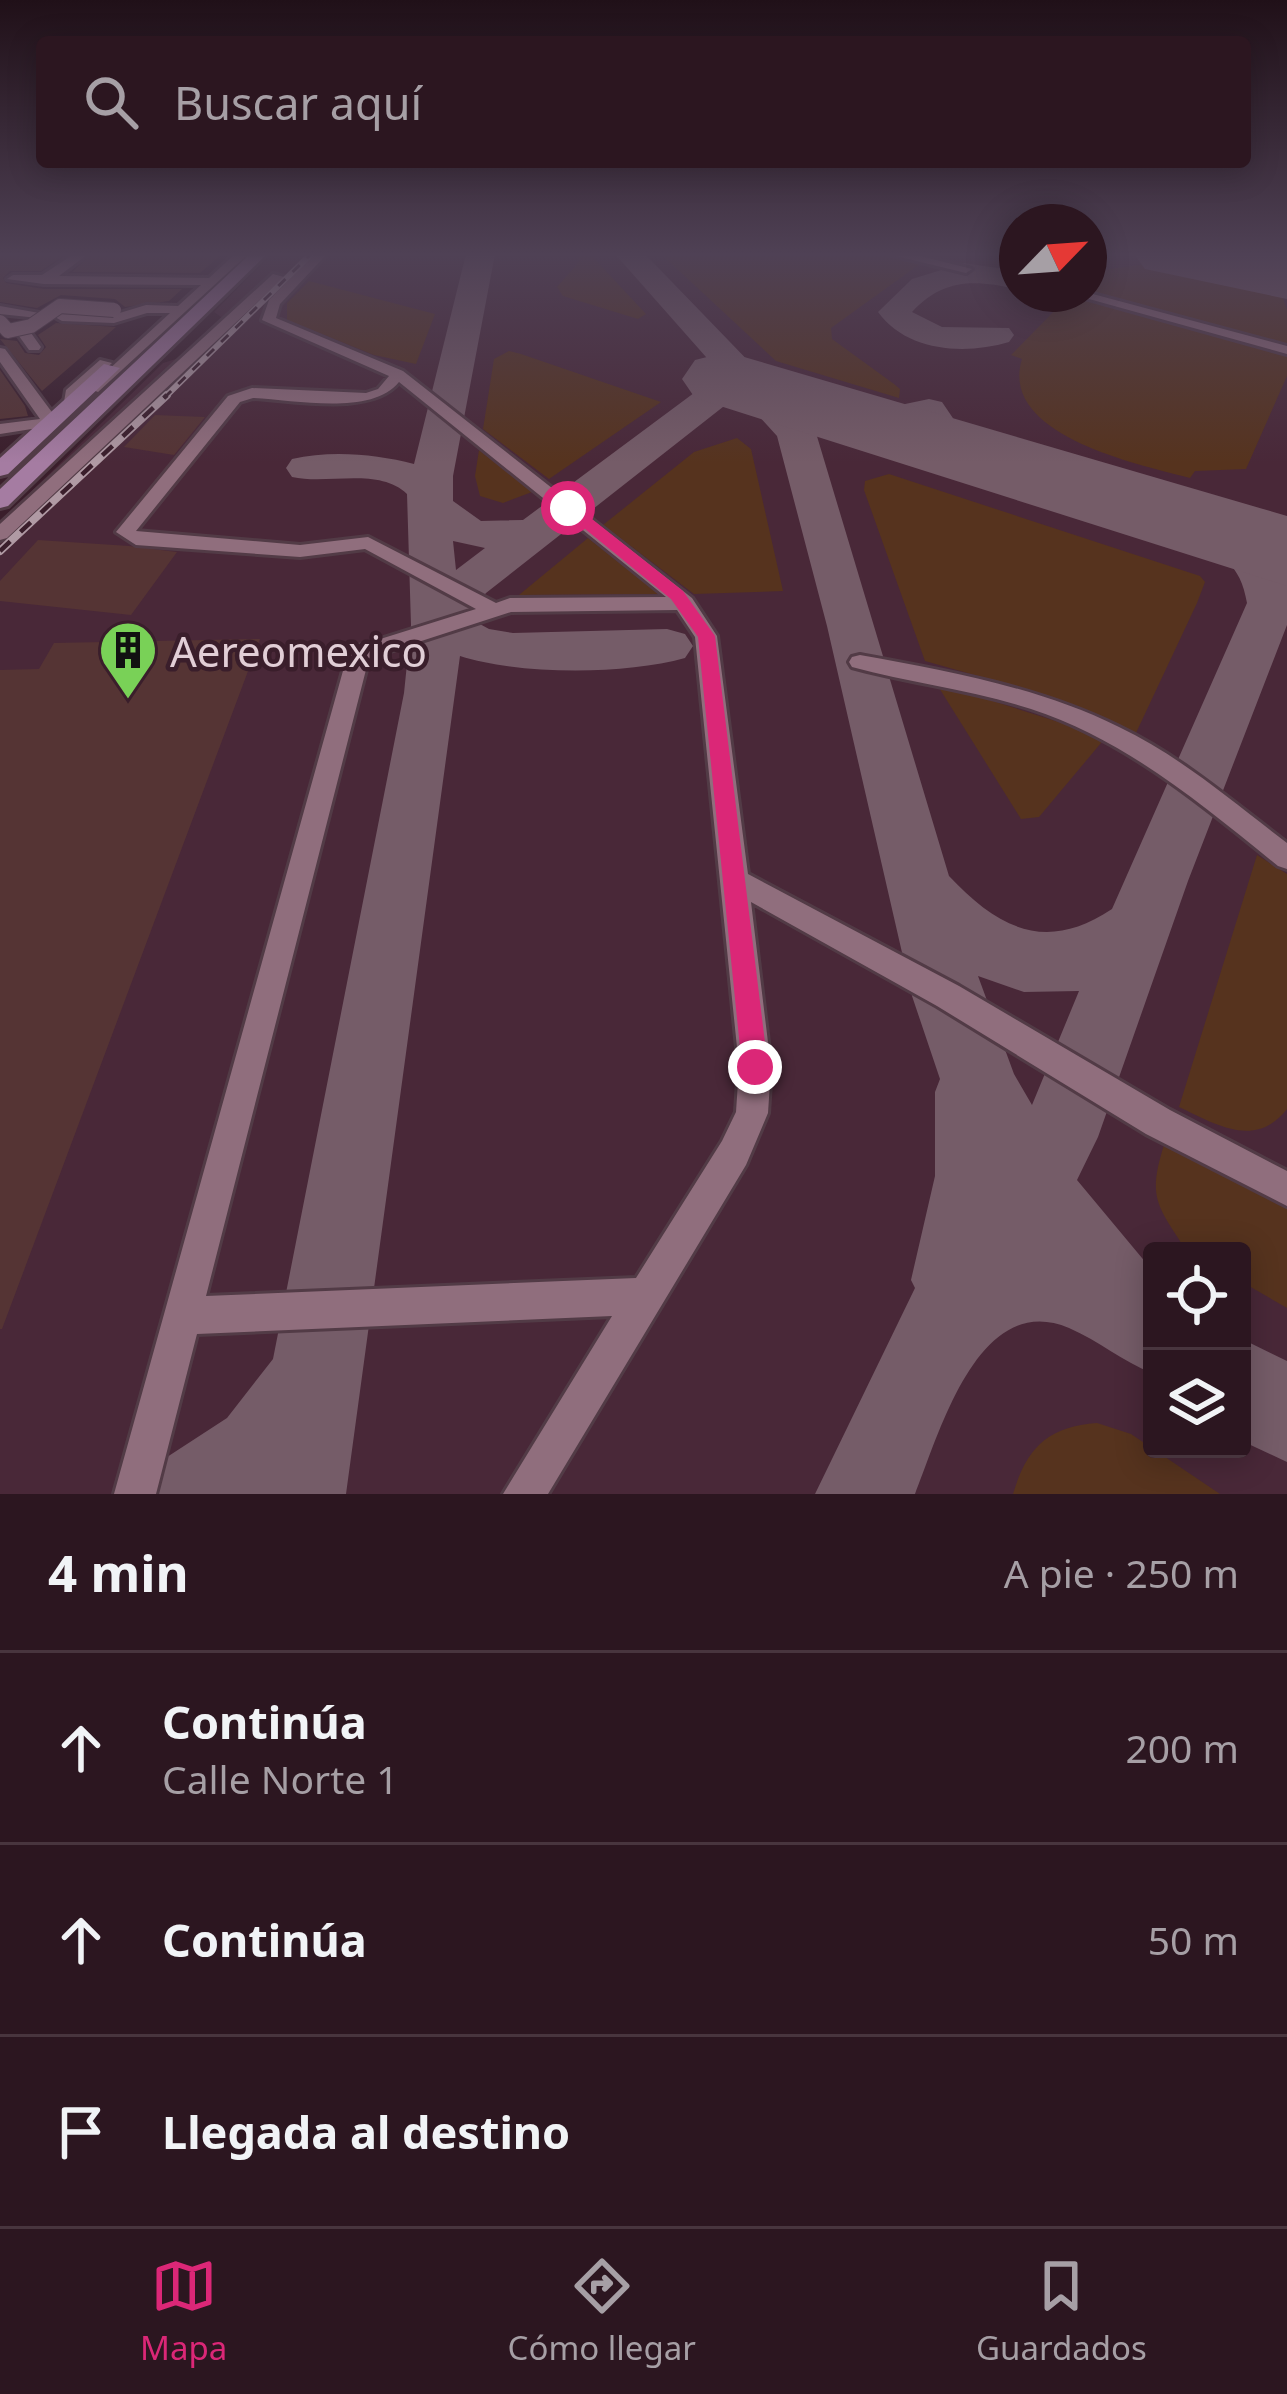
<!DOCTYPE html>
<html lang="es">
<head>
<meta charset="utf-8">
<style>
  body { margin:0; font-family:"Noto Sans",sans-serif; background:#341f29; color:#f1f3f6 }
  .controls { position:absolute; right:36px; bottom:36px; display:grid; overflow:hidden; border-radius:12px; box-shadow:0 6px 30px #0003 }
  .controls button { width:108px; height:108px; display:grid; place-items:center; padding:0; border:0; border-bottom:3px solid #48353e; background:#2c1620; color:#f1f3f6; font:60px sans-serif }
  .compass { position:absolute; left:999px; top:204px; width:108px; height:108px; border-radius:50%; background:#2c1620; box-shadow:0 6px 30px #0003; rotate:65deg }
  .stop { position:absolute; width:36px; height:36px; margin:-27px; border:9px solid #db2777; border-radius:50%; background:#fff }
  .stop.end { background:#db2777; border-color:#fff; box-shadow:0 3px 12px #0008 }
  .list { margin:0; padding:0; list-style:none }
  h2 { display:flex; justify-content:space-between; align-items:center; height:156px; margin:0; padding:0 48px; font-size:51px }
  h2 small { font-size:39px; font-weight:400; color:#a69fa5 }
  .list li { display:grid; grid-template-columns:78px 1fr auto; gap:36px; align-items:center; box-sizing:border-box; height:192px; padding:0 48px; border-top:3px solid #48353e }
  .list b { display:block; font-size:45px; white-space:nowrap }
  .list p { margin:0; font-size:39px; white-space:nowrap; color:#a69fa5 }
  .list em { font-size:39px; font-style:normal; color:#a69fa5 }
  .icon { flex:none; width:66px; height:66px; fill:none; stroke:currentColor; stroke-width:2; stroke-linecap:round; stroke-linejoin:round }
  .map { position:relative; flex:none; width:1287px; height:1494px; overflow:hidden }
  .search { position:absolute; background:#2c1620; box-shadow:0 6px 30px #0003; left:36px; right:36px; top:36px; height:132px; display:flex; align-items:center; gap:30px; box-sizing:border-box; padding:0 42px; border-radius:12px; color:#a69fa5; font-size:45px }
  .sheet { height:732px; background:#2c1620 }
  nav { display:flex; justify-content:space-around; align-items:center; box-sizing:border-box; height:168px; border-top:3px solid #48353e; background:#2c1620; font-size:33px; color:#a69fa5 }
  nav a { display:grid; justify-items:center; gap:6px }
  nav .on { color:#db2777 }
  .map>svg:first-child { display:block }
</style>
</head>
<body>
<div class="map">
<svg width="1287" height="1494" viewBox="0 0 1287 1494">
  <rect width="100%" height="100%" fill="#3a1e2b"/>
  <path fill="#492838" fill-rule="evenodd" d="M272,254H1017V294H1089V254H1287V1494H0V522L163,363L192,354L224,319L214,312ZM1152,1251H1242V1449H1152Z"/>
  <path fill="#56331e" d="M575,254H590L646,314L638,319L563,296L557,287L580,261Z
    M661,254H886L924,261L831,328L832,339L894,384L900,389L899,398L776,361Z
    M1146,264L1281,293L1287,310V348L1089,294V272Z
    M309,281L435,314L416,364L374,355L287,320V303Z
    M1071,294L1287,353V376L1246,469L1195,471L1190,478C1141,465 998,436 1022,359L1011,355Z
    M509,351L521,354L661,402L549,479L483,429L494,359Z
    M737,438L751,449L783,591L694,594L603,525L694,452Z
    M479,450L532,492L503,503L480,496L475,476Z
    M889,474L1200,576L1205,582L1197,603L1135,735L1024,689L925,661L864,490L865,481Z
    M588,538L659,594L519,595Z
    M936,683L1106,737L1039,817L1021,819Z
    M1257,855L1287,874V1109C1256,1149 1217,1125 1179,1107Z
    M1164,1145L1287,1209V1308L1242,1282V1251L1184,1247C1156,1204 1148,1196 1164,1145Z
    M1097,1423L1131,1434L1220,1494H1013C1027,1447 1048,1427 1097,1423Z"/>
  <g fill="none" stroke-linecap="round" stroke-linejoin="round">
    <path fill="#755c68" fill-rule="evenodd" d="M466,254H495L453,476V501L481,521L523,520L702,387L711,374L706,357L615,254H645L758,371L844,404L886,408L929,399L942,402L959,427L1015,455L1021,464L1015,473C983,481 936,453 920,426L863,431L801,416L816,433L949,876C999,929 1046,953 1112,909L1247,603C1236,525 1151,547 1124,508L1131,499C1169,489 1243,527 1272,554L1287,550V625L1188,881L1098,1137L1077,1180L1152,1270V1373C1122,1361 1099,1341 1069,1328C978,1289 939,1435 915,1494H815L915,1288L911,1280L935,1176V1092L940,1079L912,996L827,626L777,436L736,391L728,403L486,593L467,617L489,629L513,633L667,629L685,634L693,646L685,658C624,675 520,675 460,656L346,1494H149L164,1459L227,1418L273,1359L404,693L411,625L407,494C379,467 327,485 292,477L286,468L292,459C331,450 376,454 414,464ZM453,541L485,548L456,570ZM978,976L1024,992L1079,991L1032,1105L1014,1074Z
      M964,263L1017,271V289C974,280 944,278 912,312L942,327L1009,328L1014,335L1009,342C965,355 907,352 878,312L912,279Z
      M1242,1339L1287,1361V1462L1242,1441Z"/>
    <path fill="#755c68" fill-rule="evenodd" d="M1134,254L1287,255V299L1145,269Z
      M727,352L1287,516V586L695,398L682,379L695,360Z"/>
  </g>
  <path fill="#553434" d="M0,254H66L41,271H10L3,278L6,283L44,289H182L169,301L125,307L115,299L61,295L37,308L0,302Z
    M92,254H222L200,273L72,272Z
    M56,323L116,327L42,391L0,339L17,341L25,353L39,355L46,347L38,335Z
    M0,370L25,406L28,416L0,419Z
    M155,415L205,417L174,455L124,447Z
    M38,540L129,546L177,552L131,615L0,601V581Z
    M260,639L2,1329H0V670L39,669L54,643Z"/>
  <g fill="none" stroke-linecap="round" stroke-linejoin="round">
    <g stroke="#523b46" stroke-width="6">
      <path id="minor" d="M74,254H88L59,276L209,278L235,254H248L98,392L93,390V384L170,313H147L114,323L62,321L55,317L57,314L113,315L146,305L178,306L201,285L44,284L7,279L13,275H42Z
        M314,254H327L280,304L276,318L403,371L692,598L717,636L748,874L959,986L1170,1110L1287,1171V1206L1146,1134L937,1006L751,902L771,1067L768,1113L746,1165L548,1494H503L612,1316L197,1334L156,1494H114L346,660L328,658L325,653L328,648L358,646L476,609L365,549L300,557L136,545L116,532L228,396L252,388L366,393L378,389L389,376L262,320L269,300ZM399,382L666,597L510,598L496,603L368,537L300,545L136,531L240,402L253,398C295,400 372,416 399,382ZM677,610L695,637L739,1067L736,1112L722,1141L636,1278L206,1296L369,658L511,612Z
        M888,254H912L972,269L966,273Z
        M273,274L284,277L7,538L0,540V524Z
        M1089,293L1287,346V354L1071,294Z
        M0,306L45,314L38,318L0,314Z
        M16,326H26L41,347L39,350H29L14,329Z
        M0,348L5,349L57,419V425L0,434V424L40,419L0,362Z
        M100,360L112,363L79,394L75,408H63L66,390Z
        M860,655C948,671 1038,687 1119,727C1180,756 1233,802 1287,843V869L1278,866C1201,804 1126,740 1031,709C972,690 911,683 852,667L849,662L852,657Z"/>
    </g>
    <g stroke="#523b46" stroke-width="6">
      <path id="major" d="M250,254H267L8,506L0,508V489Z
        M104,364L120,368L8,474L0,476V458Z"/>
    </g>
    <use href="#minor" fill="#906e7d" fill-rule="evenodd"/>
    <use href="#major" fill="#a57ca2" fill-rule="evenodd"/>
    <g stroke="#b09aa4" stroke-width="6">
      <path id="rail-far1" d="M164,398L311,254"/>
    </g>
    <g stroke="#b09aa4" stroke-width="8">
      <path id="rail" d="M0,551L167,395"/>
    </g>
    <use href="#rail-far1" stroke="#3a1e2b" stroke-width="3" stroke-dasharray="10" stroke-linecap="butt"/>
    <use href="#rail" stroke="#3a1e2b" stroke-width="4.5" stroke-dasharray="14" stroke-linecap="butt"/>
    <g stroke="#523b46" stroke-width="16" stroke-linecap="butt">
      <path id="minor-bridge" d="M0,322L8,331L31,326L60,306L114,310"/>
    </g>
    <use href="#minor-bridge" stroke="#906e7d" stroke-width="14"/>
  </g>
  <linearGradient id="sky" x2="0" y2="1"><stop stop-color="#201018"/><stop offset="0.55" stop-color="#4f4155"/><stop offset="1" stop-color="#4f4155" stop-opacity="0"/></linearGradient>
  <rect width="1287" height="463" fill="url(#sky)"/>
  <path fill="#db2777" d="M563,504H573L683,591L715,636L768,1067L764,1076L755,1080L746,1076L742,1067L698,637L671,599L563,511Z"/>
  <defs>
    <g id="building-pin" transform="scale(3)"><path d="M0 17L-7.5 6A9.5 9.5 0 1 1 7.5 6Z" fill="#79d157" stroke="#3a1e2b"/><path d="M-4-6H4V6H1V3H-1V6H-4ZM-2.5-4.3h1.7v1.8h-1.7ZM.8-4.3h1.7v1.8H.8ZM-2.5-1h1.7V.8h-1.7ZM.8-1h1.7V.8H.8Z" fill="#111"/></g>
  </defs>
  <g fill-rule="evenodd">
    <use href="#building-pin" x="128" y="650"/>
  </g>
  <g text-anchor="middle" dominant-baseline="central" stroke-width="9" stroke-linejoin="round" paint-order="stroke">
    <g font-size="42" fill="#e1ced6" stroke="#3a1e2b" text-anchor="start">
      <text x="170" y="650">Aereomexico</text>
    </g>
  </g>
</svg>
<div class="controls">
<button><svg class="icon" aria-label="locate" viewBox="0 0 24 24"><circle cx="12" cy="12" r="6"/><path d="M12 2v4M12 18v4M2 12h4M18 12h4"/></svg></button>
<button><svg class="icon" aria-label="layers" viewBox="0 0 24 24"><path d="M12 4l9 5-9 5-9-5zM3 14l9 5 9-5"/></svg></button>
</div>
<svg class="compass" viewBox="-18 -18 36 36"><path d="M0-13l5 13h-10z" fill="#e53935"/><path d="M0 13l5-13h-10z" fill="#a69fa5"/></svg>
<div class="stop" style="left:568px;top:508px"></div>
<div class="stop end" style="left:755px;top:1067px"></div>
<div class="search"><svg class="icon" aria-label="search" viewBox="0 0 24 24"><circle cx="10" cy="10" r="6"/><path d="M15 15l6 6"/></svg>Buscar aquí</div>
</div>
<section class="sheet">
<h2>4 min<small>A pie · 250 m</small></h2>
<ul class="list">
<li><svg class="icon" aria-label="ahead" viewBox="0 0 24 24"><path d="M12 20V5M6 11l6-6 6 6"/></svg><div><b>Continúa</b><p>Calle Norte 1</p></div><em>200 m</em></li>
<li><svg class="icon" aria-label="ahead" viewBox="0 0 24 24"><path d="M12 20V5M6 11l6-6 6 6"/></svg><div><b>Continúa</b></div><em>50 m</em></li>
<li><svg class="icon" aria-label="arrive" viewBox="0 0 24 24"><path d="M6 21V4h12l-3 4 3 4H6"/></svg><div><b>Llegada al destino</b></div></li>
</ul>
</section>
<nav>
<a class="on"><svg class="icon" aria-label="map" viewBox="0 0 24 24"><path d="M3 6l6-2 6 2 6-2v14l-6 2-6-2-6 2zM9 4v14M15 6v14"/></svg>Mapa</a>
<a><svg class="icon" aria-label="directions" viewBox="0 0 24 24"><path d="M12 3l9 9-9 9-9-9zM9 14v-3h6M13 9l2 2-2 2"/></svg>Cómo llegar</a>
<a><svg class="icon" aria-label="saved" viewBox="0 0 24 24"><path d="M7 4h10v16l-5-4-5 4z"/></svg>Guardados</a>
</nav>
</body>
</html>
